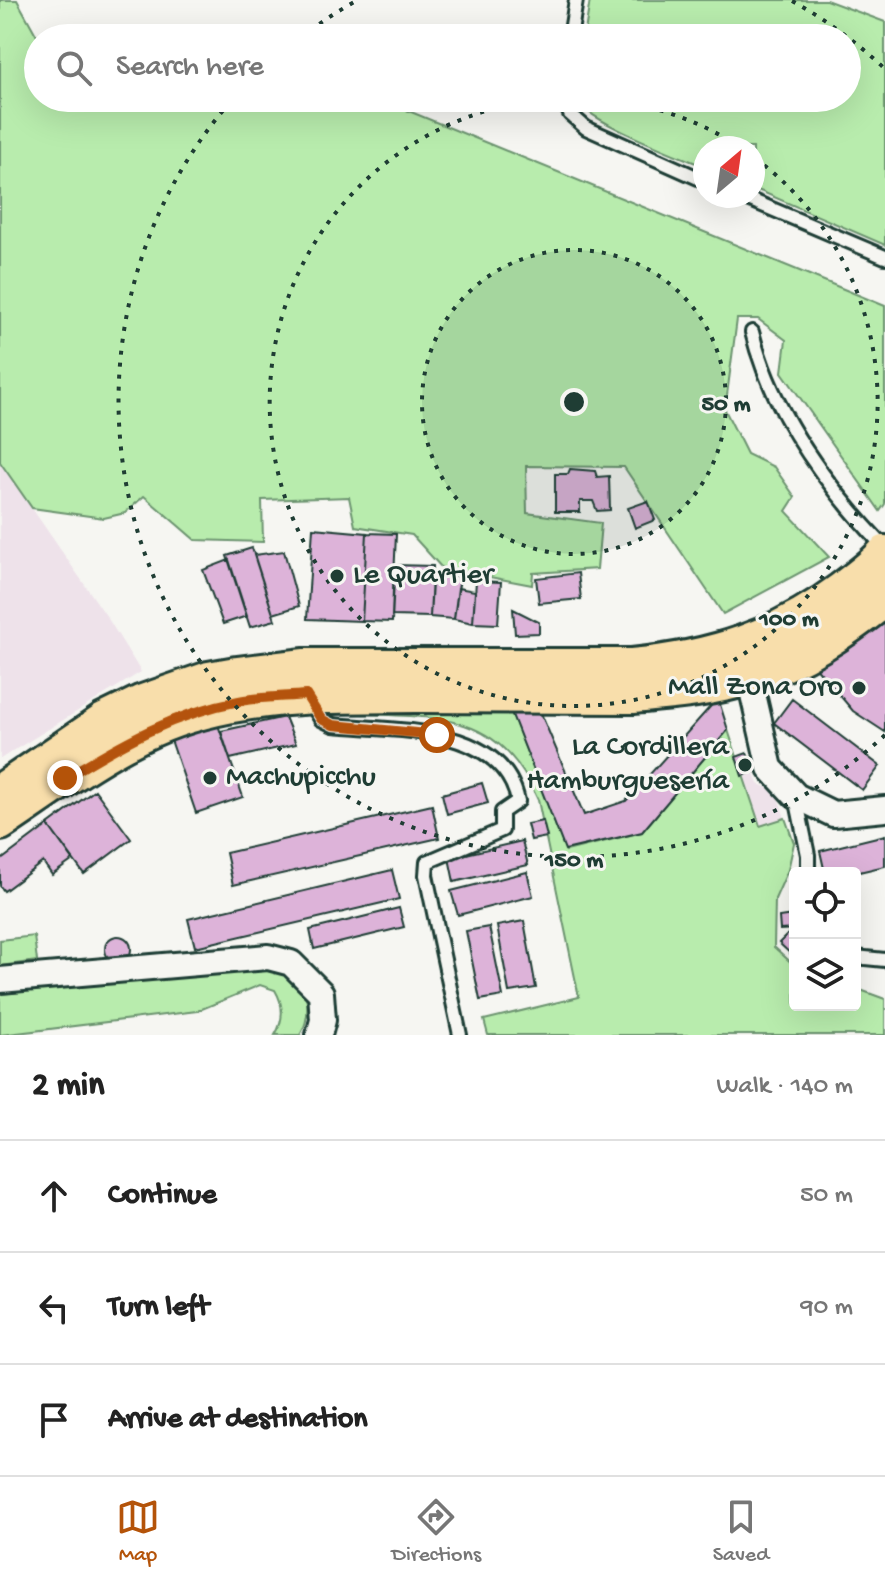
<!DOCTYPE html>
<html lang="en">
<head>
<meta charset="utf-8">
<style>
  body { margin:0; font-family:"Gochi Hand",sans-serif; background:#f2f2f2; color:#222 }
  .controls { position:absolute; right:24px; bottom:24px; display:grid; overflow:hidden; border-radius:8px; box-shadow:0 8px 32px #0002 }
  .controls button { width:72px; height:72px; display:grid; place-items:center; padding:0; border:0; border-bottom:2px solid #e0e0e0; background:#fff; color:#222; font:40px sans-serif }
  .compass { position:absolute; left:693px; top:136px; width:72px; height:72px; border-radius:50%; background:#fff; box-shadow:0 8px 32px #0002; rotate:29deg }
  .stop { position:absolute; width:24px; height:24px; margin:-18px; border:6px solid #b45309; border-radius:50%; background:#fff }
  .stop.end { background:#b45309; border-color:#fff; box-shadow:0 2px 8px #0008 }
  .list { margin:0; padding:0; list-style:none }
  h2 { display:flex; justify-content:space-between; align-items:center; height:104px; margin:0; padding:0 32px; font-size:34px }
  h2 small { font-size:26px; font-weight:400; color:#767676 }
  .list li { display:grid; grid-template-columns:52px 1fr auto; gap:24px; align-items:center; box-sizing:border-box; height:112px; padding:0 32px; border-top:2px solid #e0e0e0 }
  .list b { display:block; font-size:30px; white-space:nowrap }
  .list em { font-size:26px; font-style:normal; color:#767676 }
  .icon { flex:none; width:44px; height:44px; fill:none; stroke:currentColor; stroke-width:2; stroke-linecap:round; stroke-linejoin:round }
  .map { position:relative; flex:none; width:885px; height:1035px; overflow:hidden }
  .search { position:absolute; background:#fff; box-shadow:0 8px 32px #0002; left:24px; right:24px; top:24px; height:88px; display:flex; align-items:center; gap:20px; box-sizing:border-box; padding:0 28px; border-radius:44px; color:#767676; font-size:30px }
  .sheet { height:440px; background:#fff }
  nav { display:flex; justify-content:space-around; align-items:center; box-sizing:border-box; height:112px; border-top:2px solid #e0e0e0; background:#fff; font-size:22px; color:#767676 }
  nav a { display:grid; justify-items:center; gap:4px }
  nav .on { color:#b45309 }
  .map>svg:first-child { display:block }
</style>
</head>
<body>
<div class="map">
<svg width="885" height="1035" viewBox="0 0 885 1035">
  <rect width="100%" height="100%" fill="#f6f6f2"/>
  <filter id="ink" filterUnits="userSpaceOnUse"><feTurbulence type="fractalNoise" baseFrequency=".0125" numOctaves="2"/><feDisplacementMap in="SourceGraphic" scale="16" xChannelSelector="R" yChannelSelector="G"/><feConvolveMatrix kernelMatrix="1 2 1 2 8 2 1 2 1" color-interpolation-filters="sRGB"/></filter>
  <g filter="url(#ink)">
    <path fill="#eee2ea" d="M0,462L107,617L141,672L0,759Z
      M747,753L758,784L776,791L785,818L760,826L736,757Z"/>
    <path fill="#b8ecad" stroke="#6c9470" stroke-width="2" d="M0,0H17L38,38V98H377L885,306V504L880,511L782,372L786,340L758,319H737L725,410L747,454L774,467L795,497L786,511L829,557L723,614L624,467L526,466L527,513L601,523L597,569L533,573L532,585L442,568L412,535L355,526L349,497L262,500L263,542L195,540L144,496L125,513L104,518L32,508L0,462Z
      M590,0H826L885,22V245L753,188V148H705V167C681,156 581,120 577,98H847V38H584Z
      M338,706L511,712L566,851L642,832L728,730L760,826L785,818L794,843L788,870L775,899L774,947L795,966V1005H855V988L885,999V1035H488L484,1020L579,997L538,800C497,705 430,719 344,713Z
      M34,936L37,961L0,966V940Z
      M252,968C265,968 277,967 289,973C311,984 311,1018 300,1035H275C284,1020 284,1005 275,990L260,985L197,1011L0,1035V994Z"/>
    <path fill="#ddb3d9" stroke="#1f3d34" stroke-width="2" d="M570,469L595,471L597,477L609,476L610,510L597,511L593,501H580V512H555V474H568Z
      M648,501L655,520L635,528L628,508Z
      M313,528L367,533L362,621L307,619Z
      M367,533L396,534L392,622L362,621Z
      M252,548L275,620L250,627L227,556Z
      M284,551L299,606L273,614L254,555Z
      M229,560L247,616L223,624L203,570Z
      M394,565L433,566L430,617L392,616Z
      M578,573L581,599L539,603L536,578Z
      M432,575L460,577L454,619L430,617Z
      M476,581L501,582L498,624L473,623Z
      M458,588L475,591L473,623L454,619Z
      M513,609L539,622V633L515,634Z
      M885,619V732L853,711L814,665Z
      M718,698L728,730L642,832L565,850L511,712L540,711L584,815L626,801Z
      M792,699L880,766L862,790L774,723Z
      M285,717L296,744L230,759L221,731Z
      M217,722L243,797L196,813L170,737Z
      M747,753L754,772L742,776L736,757Z
      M482,783L488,803L447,814L442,794Z
      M95,790L131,839L84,874L48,825Z
      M432,805L439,838L233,885L226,853Z
      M543,821L547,837L531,840L527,824Z
      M48,825L73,860L52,875L43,862L4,891L0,886V861Z
      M885,835V866L855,873H825L820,851Z
      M522,841L528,865L454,882L449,858Z
      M392,870L399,899L195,947L188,919Z
      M527,872L533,896L458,915L451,891Z
      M399,908L404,927L314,949L310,930Z
      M793,915L795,929L780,930L779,917Z
      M524,921L536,988L509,992L497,926Z
      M489,927L503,996L480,1000L466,931Z
      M791,931L795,934V958L779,943Z
      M105 949a13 13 0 1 1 26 0a13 13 0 1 1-26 0Z"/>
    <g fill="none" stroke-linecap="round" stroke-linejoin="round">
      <g stroke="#1f3d34" stroke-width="18">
        <path id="lane" d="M570,38L576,0
          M563,98L570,114L586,128L705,181
          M741,196L885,257
          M752,332C772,414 827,487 885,548
          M310,701L321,719L333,725C394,731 502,724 518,801L502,812V830L427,862L426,875L460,1035
          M796,797L808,855V873
          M855,957L885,960"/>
      </g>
      <g stroke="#1f3d34" stroke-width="30">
        <path id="street" d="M749,677L770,768L796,796L833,814L885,809
          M0,980L268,957L291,963L321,993L323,1020L319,1035"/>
      </g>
      <g stroke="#1f3d34" stroke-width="42">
        <path id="primary" d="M0,793L104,722L143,703L209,680L237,675L303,667H632C713,659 777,639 843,590C858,578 873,568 885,554
          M0,822C48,790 97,753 150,729C235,691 323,695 414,694C487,694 560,694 633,695C671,691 713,688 750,676C801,660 843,631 885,598"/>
      </g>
      <use href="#lane" stroke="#f6f6f2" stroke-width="12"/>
      <use href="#street" stroke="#f6f6f2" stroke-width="24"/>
      <use href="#primary" stroke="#f8deab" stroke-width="36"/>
    </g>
  </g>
  <g fill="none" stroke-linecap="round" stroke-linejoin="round" filter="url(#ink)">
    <path stroke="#b45309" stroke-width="10" d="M65,778C120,744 175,713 239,701C261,697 284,697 306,695L321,719L333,725L437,735"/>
  </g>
  <circle cx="574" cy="402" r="152" fill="#1f3d34" fill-opacity=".12"/>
  <g fill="none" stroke="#1f3d34" stroke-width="4" stroke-dasharray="4 8">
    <circle cx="574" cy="402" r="152"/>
    <path d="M577 98A304 304 0 0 1 740 147M755 158A304 304 0 1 1 571 98"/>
    <path d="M885 735A456 456 0 0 1 232 100M300 38A456 456 0 0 1 356 1M792 1A456 456 0 0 1 885 69"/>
  </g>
  <g fill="#1f3d34" stroke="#f6f6f2" stroke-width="3">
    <circle cx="337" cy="576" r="8"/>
    <circle cx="859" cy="688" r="8"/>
    <circle cx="745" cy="765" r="8"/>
    <circle cx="210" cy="778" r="8"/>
  </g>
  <g text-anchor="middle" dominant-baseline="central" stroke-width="6" stroke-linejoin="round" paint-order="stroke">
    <g font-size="30" fill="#1f3d34" stroke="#f6f6f2" text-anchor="start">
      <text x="353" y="576">Le Quartier</text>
      <text x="843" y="688" text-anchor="end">Mall Zona Oro</text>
      <text x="729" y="748" text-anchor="end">La Cordillera<tspan x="729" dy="34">Hamburguesería</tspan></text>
      <text x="226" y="778">Machupicchu</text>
    </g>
  </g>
  <circle cx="574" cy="402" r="12" fill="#1f3d34" stroke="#f6f6f2" stroke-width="4"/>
  <g font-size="24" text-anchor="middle" font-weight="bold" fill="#1f3d34" stroke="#f6f6f2" stroke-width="6" stroke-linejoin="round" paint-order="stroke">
    <text x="726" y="410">50 m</text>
    <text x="789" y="625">100 m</text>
    <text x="574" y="866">150 m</text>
  </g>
</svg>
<div class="controls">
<button><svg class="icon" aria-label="locate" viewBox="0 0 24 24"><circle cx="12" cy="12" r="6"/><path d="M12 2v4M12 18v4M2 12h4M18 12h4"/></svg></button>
<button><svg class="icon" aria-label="layers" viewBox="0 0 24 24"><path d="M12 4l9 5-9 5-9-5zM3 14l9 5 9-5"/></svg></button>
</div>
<svg class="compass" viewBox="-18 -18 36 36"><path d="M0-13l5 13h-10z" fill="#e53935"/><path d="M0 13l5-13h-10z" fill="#767676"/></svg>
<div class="stop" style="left:437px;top:735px"></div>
<div class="stop end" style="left:65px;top:778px"></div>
<div class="search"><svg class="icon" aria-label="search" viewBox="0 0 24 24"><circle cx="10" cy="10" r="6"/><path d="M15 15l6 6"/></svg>Search here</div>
</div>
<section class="sheet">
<h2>2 min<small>Walk · 140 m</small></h2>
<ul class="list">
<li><svg class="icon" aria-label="ahead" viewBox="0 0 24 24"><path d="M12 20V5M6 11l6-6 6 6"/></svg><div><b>Continue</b></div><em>50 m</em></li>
<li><svg class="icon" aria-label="left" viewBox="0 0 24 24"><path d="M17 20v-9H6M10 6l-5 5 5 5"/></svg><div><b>Turn left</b></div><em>90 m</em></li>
<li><svg class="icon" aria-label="arrive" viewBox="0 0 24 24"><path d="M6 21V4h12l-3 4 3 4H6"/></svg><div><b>Arrive at destination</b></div></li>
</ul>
</section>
<nav>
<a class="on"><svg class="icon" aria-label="map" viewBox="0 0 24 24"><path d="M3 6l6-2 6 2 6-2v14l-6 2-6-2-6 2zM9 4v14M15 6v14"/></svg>Map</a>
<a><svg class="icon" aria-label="directions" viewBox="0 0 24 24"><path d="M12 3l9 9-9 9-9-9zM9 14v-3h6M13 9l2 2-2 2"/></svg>Directions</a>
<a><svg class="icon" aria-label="saved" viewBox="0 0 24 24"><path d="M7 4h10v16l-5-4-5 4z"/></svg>Saved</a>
</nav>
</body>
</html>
